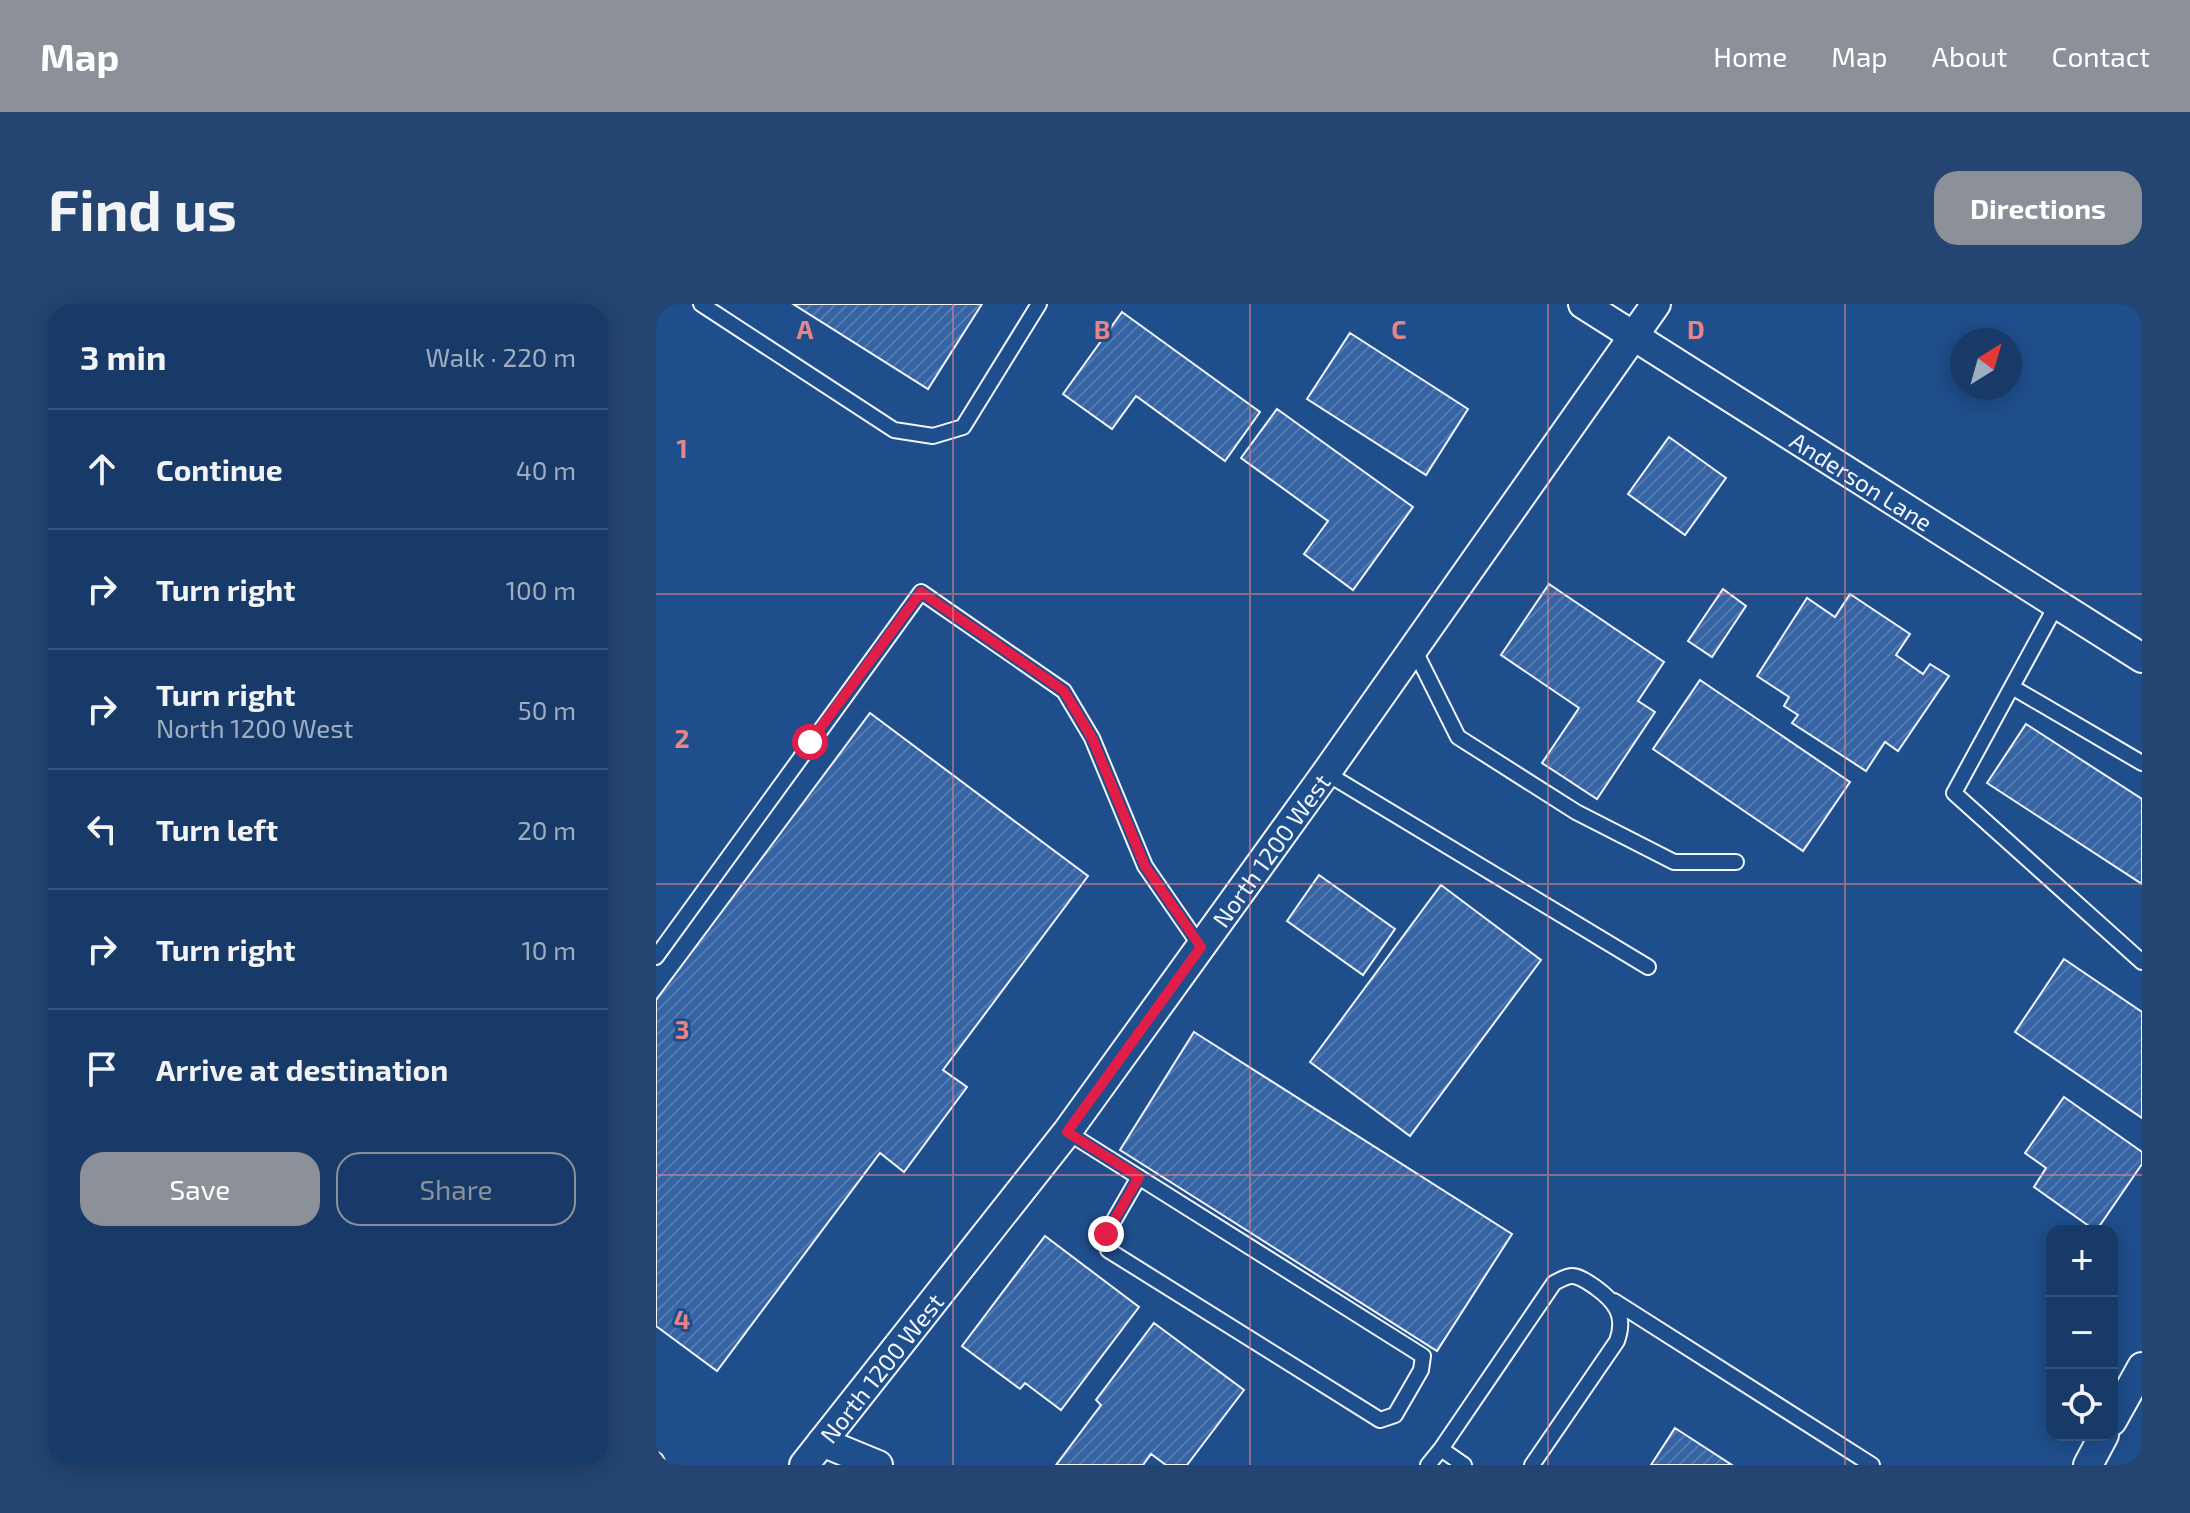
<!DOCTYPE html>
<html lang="en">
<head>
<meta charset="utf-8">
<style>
  body { margin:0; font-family:"Exo 2",sans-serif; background:#244571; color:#f1f3f6 }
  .controls { position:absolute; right:24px; bottom:24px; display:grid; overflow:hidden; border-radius:16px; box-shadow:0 4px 20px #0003 }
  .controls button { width:72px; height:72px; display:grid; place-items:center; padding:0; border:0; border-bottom:2px solid #36547d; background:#173a69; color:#f1f3f6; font:40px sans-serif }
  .compass { position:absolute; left:1294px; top:24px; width:72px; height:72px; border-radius:50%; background:#173a69; box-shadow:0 4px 20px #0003; rotate:37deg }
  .stop { position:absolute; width:24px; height:24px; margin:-18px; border:6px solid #e11d48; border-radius:50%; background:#fff }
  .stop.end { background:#e11d48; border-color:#fff; box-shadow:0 2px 8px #0008 }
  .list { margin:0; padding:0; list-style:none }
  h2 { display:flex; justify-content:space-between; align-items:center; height:104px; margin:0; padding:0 32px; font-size:34px }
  h2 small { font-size:26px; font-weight:400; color:#9eadc0 }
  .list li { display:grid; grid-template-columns:52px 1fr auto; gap:24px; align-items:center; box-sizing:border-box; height:120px; padding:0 32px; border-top:2px solid #36547d }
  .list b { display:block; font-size:30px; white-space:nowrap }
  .list p { margin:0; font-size:26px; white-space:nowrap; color:#9eadc0 }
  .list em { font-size:26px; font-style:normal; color:#9eadc0 }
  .actions { display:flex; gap:16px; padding:24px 32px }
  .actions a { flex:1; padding:18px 0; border:2px solid #8c9099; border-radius:24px; text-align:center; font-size:28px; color:#8c9099 }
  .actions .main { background:#8c9099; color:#fff }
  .icon { flex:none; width:44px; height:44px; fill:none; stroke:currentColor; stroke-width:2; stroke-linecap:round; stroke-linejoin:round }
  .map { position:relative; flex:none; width:1486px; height:1161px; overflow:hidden; border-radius:24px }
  header { display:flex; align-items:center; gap:48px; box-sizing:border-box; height:112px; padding:0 40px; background:#8c9099; color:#fff }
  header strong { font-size:38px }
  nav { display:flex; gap:44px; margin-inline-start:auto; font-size:28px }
  .intro { display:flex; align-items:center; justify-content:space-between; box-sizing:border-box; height:192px; padding:0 48px }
  h1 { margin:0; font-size:56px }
  .button { padding:20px 36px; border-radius:24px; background:#8c9099; color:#fff; font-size:28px; font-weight:700 }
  main { display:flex; gap:48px; padding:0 48px }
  aside { flex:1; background:#173a69; border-radius:24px; box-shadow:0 4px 20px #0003 }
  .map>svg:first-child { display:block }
</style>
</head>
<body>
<header>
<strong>Map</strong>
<nav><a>Home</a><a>Map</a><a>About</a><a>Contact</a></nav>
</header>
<div class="intro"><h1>Find us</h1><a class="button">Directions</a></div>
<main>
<aside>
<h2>3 min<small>Walk · 220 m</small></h2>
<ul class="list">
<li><svg class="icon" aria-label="ahead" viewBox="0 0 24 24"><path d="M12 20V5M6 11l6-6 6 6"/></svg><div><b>Continue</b></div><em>40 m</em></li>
<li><svg class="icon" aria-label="right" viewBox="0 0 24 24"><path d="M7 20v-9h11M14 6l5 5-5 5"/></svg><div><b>Turn right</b></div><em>100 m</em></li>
<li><svg class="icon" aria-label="right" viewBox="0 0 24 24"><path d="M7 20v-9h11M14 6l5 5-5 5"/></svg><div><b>Turn right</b><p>North 1200 West</p></div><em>50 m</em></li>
<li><svg class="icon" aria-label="left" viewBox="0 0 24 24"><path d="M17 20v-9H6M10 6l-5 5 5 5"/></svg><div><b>Turn left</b></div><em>20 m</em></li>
<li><svg class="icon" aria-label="right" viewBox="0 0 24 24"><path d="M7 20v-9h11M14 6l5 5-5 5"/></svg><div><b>Turn right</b></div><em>10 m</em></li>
<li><svg class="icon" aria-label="arrive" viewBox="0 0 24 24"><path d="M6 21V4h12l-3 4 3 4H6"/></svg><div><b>Arrive at destination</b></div></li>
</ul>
<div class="actions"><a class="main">Save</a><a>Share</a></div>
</aside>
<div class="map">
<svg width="1486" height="1161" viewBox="0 0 1486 1161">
  <defs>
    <pattern id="building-hatch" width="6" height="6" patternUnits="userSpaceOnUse" patternTransform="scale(2)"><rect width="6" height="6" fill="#3563a3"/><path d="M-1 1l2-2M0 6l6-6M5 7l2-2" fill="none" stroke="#537ab1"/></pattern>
  </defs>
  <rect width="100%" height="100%" fill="#1f4e8c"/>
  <path fill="url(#building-hatch)" stroke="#f2f6ff" stroke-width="2" d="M137,0H326L272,85Z
    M466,8L604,108L569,157L480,92L456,125L407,90Z
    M694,29L812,105L770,171L651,95Z
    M621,105L757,203L697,286L648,250L672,217L585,154Z
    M1013,133L1070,174L1029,231L972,190Z
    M893,280L1008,358L982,397L999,408L941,495L886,459L923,404L845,351Z
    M1067,285L1090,302L1056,353L1032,337Z
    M1194,290L1254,330L1240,351L1267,370L1274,360L1293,372L1242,447L1229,438L1210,467L1136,419L1142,411L1128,402L1133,393L1101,372L1151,294L1179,313Z
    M1044,376L1194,478L1147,547L997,445Z
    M214,409L432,572L287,766L311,783L248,868L224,849L61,1067L0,1022V696Z
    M1370,420L1486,495V580L1331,479Z
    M663,571L739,625L707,671L631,617Z
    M785,581L885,656L754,832L654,758Z
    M1408,655L1486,708V814L1359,728Z
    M538,728L856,930L781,1047L464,846Z
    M1408,793L1486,848V860L1440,927L1378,883L1390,864L1369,849Z
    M389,932L483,1003L405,1106L369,1079L364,1085L306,1042Z
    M498,1019L588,1086L531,1161H510L495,1150L487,1161H400L445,1101L440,1096Z
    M1019,1124L1076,1161H995Z"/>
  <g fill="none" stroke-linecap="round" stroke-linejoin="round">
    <g stroke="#f2f6ff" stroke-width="18">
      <path id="lane" d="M45,0L238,126L277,132L307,123L383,0
        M1401,300L1298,489L1486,658
        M758,345L802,433L920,508L1018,558H1080
        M1356,383L1486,459
        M670,469L992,663
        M0,653L265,288L408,387L436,434L489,562L545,643
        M411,828L767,1052L765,1066L739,1111L724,1116L452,946L450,930L483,873
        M958,997L1216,1161
        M785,1145L808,1161
        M0,1156L2,1161
        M772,1161L785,1145L898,979C904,976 910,972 916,972C924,972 933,979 939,983C960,998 970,1012 961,1037L876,1161"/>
    </g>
    <g stroke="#f2f6ff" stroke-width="32">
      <g id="street">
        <path id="s1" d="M927,0L1486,354"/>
        <path d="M1456,1117L1486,1063"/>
        <path d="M166,1138L222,1161"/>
        <path id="s2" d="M148,1161L411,828L670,469L1000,0"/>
        <path d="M1432,1161L1448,1131"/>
      </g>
    </g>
    <use href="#lane" stroke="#1f4e8c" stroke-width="14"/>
    <use href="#street" stroke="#1f4e8c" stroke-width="28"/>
  </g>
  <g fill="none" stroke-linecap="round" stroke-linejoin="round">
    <path stroke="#e11d48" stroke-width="10" d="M154,438L265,288L408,387L436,434L489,562L545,643L411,828L483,873L450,930"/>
  </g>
  <path fill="none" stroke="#e38589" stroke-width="2" stroke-opacity="0.55" d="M297,0V1161M594,0V1161M892,0V1161M1189,0V1161M0,290H1486M0,580H1486M0,871H1486"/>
  <g text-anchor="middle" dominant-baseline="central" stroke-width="6" stroke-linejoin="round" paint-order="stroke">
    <g font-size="24" fill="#f2f6ff" stroke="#1f4e8c">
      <text stroke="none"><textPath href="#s1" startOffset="330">Anderson Lane</textPath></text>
      <text stroke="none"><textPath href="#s2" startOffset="772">North 1200 West</textPath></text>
      <text stroke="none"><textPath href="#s2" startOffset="124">North 1200 West</textPath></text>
    </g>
  </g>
  <g font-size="26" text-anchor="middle" font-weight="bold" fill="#e38589" stroke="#1f4e8c" stroke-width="6" stroke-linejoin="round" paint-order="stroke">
    <text x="149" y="35">A</text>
    <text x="446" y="35">B</text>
    <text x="743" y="35">C</text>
    <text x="1040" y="35">D</text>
    <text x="26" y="154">1</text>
    <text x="26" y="444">2</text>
    <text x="26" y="735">3</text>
    <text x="26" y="1025">4</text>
  </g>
</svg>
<div class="controls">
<button>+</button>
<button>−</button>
<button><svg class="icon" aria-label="locate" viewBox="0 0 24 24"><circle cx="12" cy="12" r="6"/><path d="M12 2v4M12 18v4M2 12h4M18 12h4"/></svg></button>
</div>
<svg class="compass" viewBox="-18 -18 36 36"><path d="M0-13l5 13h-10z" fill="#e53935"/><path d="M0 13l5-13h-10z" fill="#9eadc0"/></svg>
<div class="stop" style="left:154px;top:438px"></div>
<div class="stop end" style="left:450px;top:930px"></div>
</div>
</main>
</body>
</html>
